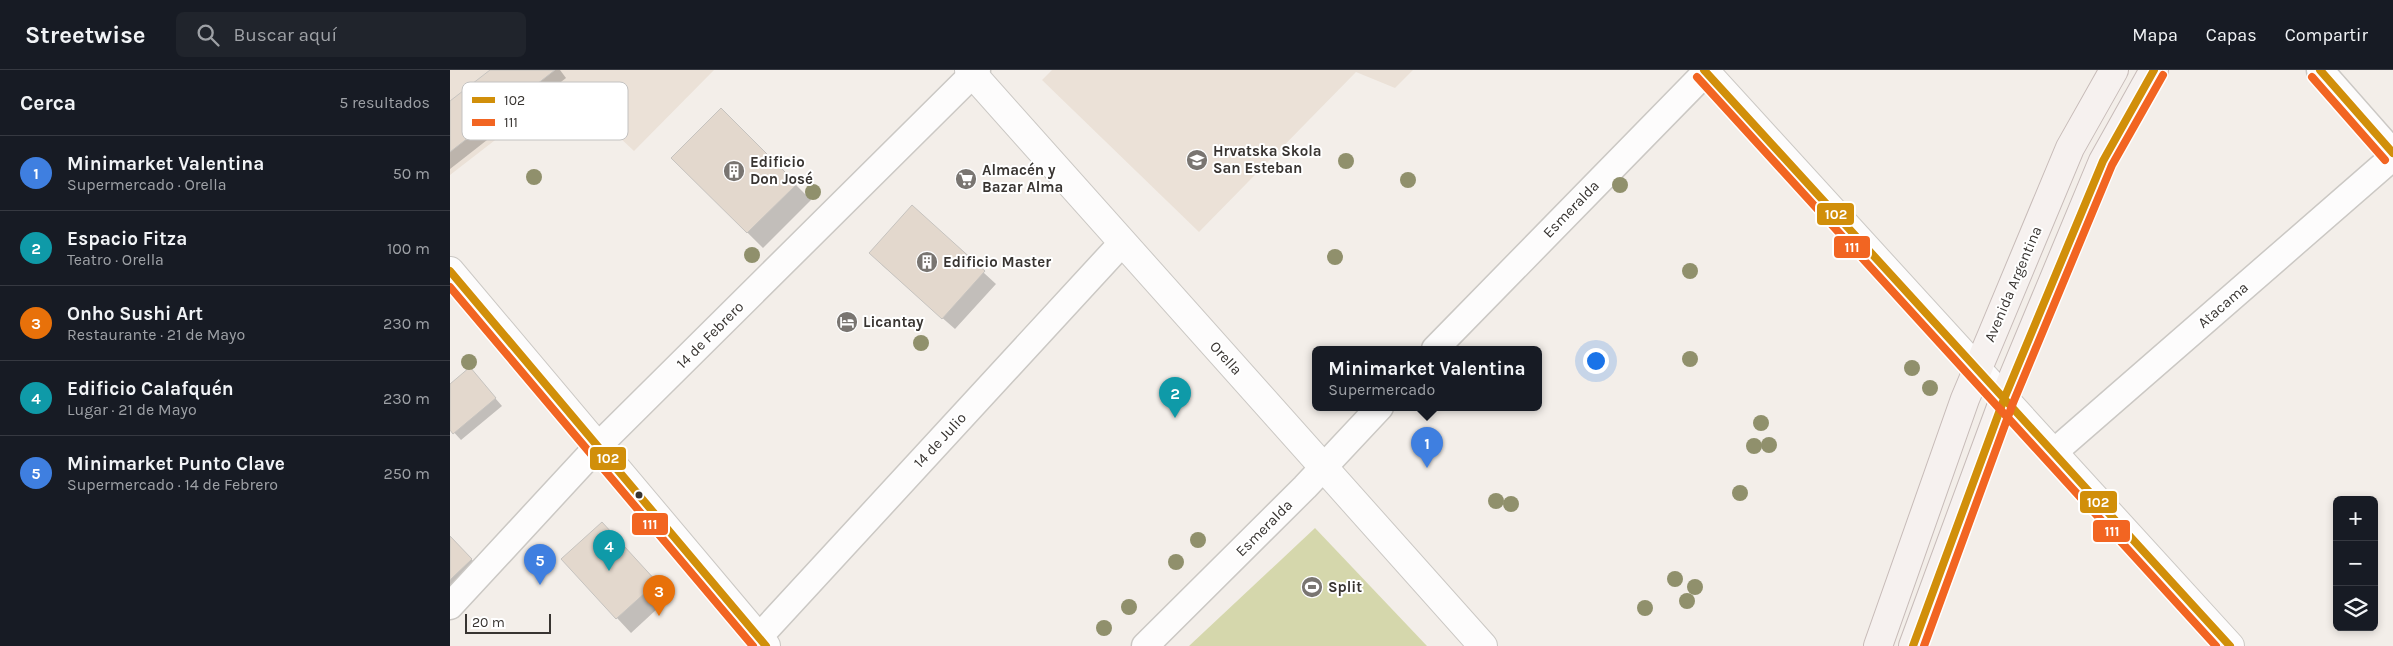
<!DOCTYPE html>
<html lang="es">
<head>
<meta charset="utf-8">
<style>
  body { margin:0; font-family:Karla,sans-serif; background:#20242c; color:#f1f3f6 }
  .controls { position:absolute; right:15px; bottom:15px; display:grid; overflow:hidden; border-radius:8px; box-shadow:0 2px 8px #0003 }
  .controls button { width:45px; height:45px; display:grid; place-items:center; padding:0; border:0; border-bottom:1px solid #363941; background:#171b24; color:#f1f3f6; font:25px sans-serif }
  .scale { position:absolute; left:15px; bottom:12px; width:86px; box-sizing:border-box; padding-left:5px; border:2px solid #383431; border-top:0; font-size:14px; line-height:18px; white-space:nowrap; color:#383431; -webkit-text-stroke:4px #fff; paint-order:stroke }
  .you { position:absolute; left:1145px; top:290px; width:18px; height:18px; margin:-12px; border:4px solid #fff; border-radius:50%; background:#1a73e8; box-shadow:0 0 0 8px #1a73e833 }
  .badge { display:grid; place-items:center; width:32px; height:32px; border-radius:50%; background:#db2777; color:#fff; font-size:16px; font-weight:700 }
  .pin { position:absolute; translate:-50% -41px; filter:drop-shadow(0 1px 2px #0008) }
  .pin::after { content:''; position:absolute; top:26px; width:18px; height:15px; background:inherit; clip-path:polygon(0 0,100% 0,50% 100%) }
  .popup { position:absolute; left:862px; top:276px; width:230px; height:65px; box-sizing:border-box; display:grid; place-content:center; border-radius:8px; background:#171b24; filter:drop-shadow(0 1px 4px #0005); font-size:16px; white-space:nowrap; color:#9ea1a6 }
  .popup b { font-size:19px; color:#f1f3f6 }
  .popup::after { content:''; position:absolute; left:50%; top:100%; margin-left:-10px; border:10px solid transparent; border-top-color:#171b24 }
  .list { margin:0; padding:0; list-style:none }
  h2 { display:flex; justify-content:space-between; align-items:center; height:65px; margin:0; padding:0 20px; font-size:21px }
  h2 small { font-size:16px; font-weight:400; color:#9ea1a6 }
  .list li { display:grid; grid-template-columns:32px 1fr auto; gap:15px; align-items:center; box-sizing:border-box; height:75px; padding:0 20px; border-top:1px solid #363941 }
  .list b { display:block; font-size:19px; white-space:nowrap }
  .list p { margin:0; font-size:16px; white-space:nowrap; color:#9ea1a6 }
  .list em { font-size:16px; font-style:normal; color:#9ea1a6 }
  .icon { flex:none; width:28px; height:28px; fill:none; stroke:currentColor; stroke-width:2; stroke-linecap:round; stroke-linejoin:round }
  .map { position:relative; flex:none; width:1943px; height:576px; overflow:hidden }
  header { display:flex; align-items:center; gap:30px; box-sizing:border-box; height:70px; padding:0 25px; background:#171b24; border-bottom:1px solid #363941 }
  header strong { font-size:24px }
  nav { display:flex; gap:28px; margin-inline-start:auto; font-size:18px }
  .search { width:350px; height:45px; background:#20242c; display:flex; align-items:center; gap:12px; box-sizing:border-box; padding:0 18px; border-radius:8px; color:#9ea1a6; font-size:19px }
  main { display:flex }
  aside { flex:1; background:#171b24 }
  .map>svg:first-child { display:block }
</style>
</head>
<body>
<header>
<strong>Streetwise</strong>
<div class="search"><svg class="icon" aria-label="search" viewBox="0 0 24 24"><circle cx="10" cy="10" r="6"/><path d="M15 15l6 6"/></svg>Buscar aquí</div>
<nav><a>Mapa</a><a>Capas</a><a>Compartir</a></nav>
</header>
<main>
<aside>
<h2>Cerca<small>5 resultados</small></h2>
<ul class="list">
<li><span class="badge" style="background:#3f7fe0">1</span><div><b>Minimarket Valentina</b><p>Supermercado · Orella</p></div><em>50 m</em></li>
<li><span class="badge" style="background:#0f9aa8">2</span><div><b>Espacio Fitza</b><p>Teatro · Orella</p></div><em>100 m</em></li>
<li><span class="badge" style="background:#e8710a">3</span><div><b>Onho Sushi Art</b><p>Restaurante · 21 de Mayo</p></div><em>230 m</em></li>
<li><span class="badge" style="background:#0f9aa8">4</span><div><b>Edificio Calafquén</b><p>Lugar · 21 de Mayo</p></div><em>230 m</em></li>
<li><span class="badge" style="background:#3f7fe0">5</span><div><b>Minimarket Punto Clave</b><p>Supermercado · 14 de Febrero</p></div><em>250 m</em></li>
</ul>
</aside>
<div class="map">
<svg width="1943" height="576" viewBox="0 0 1943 576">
  <rect width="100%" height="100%" fill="#f3eee9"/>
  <path fill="#ebe1d7" d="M0,0H264L184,81L115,16L0,105Z
    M602,0H963L945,18L906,2L749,162L592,10Z"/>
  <path fill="#d5d7ac" d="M865,458L977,576H739Z"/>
  <path fill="#0003" d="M42,0H110L116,8L0,99V33Z
    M271,40L361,130L313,178L222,88Z
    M462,137L546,214L505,259L432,195Z
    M26,306L52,336L11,370L0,358V315Z
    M0,466L37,506L0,538Z
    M166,468L220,527L181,563L113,490Z"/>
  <path fill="#e3d8cd" stroke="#c6c3bf" d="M40,0H105L0,82V31Z
    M271,38L347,114L297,163L221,88Z
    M462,135L535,201L492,249L419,183Z
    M20,297L46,328L3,364L0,360V314Z
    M152,452L207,512L166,549L111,489Z
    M0,466L22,489L0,510Z"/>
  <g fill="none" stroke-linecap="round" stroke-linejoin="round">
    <g stroke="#cbc8c4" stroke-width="29">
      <path id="minor" d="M1870,0L1943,83
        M985,279L1258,0
        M1603,383L1943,87
        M0,536L148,376L527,0
        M309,567L672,173
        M695,576L855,417L930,337"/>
    </g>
    <g stroke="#cbc8c4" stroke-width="30">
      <path id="tertiary" d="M519,0L1033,576
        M1254,0L1780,576
        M0,201L316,576"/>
    </g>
    <g stroke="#c7bbb8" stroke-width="30">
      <path id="primary" d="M1428,576L1515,329L1542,265L1620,78L1664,0
        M1463,576L1554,329L1653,91L1704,0"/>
    </g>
    <use href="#minor" stroke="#fdfcfc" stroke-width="26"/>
    <use href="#tertiary" stroke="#fdfcfc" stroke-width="28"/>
    <use href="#primary" stroke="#f6f1ef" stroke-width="28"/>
    <g stroke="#fff" stroke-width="11">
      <path id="bus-1" d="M1254,0L1780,576
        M1870,0L1943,83
        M0,201L316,576
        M1463,576L1554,329L1653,91L1704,0"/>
    </g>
    <g stroke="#fff" stroke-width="11">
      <path id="bus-2" d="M1247,7L1766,576
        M1862,7L1935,90
        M0,217L303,576
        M1474,576L1563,333L1662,95L1713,5"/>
    </g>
    <use href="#bus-1" stroke="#d18f0a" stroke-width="8"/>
    <use href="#bus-2" stroke="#f26522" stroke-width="8"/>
  </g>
  <g fill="#90906c">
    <circle cx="896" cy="91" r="8"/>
    <circle cx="84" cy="107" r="8"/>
    <circle cx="958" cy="110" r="8"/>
    <circle cx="1170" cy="115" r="8"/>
    <circle cx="363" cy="122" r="8"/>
    <circle cx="302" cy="185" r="8"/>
    <circle cx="885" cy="187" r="8"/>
    <circle cx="1240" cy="201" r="8"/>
    <circle cx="471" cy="273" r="8"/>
    <circle cx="1240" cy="289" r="8"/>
    <circle cx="19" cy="292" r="8"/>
    <circle cx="1462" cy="298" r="8"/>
    <circle cx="1480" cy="318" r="8"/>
    <circle cx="1311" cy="353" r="8"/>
    <circle cx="1319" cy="375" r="8"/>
    <circle cx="1304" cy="376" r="8"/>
    <circle cx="1290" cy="423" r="8"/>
    <circle cx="1046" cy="431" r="8"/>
    <circle cx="1061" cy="434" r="8"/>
    <circle cx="748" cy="470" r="8"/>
    <circle cx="726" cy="492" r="8"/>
    <circle cx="1225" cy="509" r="8"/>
    <circle cx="1245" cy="517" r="8"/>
    <circle cx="1237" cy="531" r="8"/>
    <circle cx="679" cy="537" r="8"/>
    <circle cx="1195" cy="538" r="8"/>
    <circle cx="654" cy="558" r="8"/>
  </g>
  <defs>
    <g id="school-disc" transform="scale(1.125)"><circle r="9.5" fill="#797571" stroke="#fff"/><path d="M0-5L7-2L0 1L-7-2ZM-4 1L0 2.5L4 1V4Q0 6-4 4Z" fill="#fff"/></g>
    <g id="building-disc" transform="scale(1.125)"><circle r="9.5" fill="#797571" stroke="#fff"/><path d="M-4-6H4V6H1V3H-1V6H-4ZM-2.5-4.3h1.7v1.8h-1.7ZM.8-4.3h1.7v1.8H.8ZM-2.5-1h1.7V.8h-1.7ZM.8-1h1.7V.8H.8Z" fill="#fff"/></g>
    <g id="supermarket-disc" transform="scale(1.125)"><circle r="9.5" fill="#797571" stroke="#fff"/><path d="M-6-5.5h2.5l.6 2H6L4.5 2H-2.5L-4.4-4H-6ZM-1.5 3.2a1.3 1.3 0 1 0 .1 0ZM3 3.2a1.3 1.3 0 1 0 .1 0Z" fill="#fff"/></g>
    <g id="hotel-disc" transform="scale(1.125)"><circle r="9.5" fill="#797571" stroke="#fff"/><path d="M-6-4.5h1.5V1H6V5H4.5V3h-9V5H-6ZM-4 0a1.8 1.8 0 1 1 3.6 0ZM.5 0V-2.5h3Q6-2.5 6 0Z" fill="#fff"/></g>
    <g id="stadium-disc" transform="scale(1.125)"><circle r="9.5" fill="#797571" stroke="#fff"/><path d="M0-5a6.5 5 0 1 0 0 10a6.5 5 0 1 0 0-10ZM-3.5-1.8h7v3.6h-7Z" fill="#fff"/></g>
  </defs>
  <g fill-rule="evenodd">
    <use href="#school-disc" x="747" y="90"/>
    <use href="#building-disc" x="284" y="101"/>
    <use href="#supermarket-disc" x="516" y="109"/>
    <use href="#building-disc" x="477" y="192"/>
    <use href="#hotel-disc" x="397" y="252"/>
    <use href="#stadium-disc" x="862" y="517"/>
  </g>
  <circle fill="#383431" stroke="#fff" stroke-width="2" cx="189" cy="425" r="4.5"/>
  <g text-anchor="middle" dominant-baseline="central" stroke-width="4" stroke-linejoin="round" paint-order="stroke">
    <g font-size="15" font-weight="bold" fill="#383431" stroke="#fff" text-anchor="start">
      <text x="763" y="81">Hrvatska Skola<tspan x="763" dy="17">San Esteban</tspan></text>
      <text x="300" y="92">Edificio<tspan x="300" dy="17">Don José</tspan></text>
      <text x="532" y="100">Almacén y<tspan x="532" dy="17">Bazar Alma</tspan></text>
      <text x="493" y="192">Edificio Master</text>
      <text x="413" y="252">Licantay</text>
      <text x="878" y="517">Split</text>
    </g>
    <g font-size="15" fill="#383431" stroke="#fff">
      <text transform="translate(1121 139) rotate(-46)">Esmeralda</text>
      <text transform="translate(1563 214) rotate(-67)">Avenida Argentina</text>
      <text transform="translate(1773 235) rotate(-41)">Atacama</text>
      <text transform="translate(260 265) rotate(-45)">14 de Febrero</text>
      <text transform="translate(776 288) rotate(48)">Orella</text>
      <text transform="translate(490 370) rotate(-47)">14 de Julio</text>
      <text transform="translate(814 458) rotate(-45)">Esmeralda</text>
    </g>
  </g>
  <rect x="12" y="12" width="166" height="58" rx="8" fill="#fff" stroke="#c3c2c1" stroke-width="1"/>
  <rect x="22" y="27" width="23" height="6" fill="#d18f0a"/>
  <rect x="22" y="49" width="23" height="7" fill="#f26522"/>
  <g font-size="14" fill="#383431">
    <text x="54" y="35">102</text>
    <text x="54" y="57">111</text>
  </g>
  <g stroke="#fff" stroke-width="2">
    <rect x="1366" y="132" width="39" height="24" rx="5" fill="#d18f0a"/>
    <rect x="1383" y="165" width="38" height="24" rx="5" fill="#f26522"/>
    <rect x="139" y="376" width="38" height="25" rx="5" fill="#d18f0a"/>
    <rect x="1629" y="420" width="39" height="24" rx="5" fill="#d18f0a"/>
    <rect x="181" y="442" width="38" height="24" rx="5" fill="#f26522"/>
    <rect x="1642" y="449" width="39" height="24" rx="5" fill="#f26522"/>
  </g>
  <g font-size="14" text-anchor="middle" font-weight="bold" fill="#fff">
    <text x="1386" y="149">102</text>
    <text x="1402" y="182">111</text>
    <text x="158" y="393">102</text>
    <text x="1648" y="437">102</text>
    <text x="200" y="459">111</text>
    <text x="1662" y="466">111</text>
  </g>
</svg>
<div class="controls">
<button>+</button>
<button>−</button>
<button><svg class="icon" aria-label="layers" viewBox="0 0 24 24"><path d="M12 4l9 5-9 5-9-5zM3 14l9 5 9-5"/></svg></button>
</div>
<div class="scale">20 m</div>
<div class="you"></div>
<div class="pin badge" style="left:977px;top:398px;background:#3f7fe0">1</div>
<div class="popup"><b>Minimarket Valentina</b>Supermercado</div>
<div class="pin badge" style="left:725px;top:348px;background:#0f9aa8">2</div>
<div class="pin badge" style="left:209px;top:546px;background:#e8710a">3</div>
<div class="pin badge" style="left:159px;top:501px;background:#0f9aa8">4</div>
<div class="pin badge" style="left:90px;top:515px;background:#3f7fe0">5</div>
</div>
</main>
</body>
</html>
